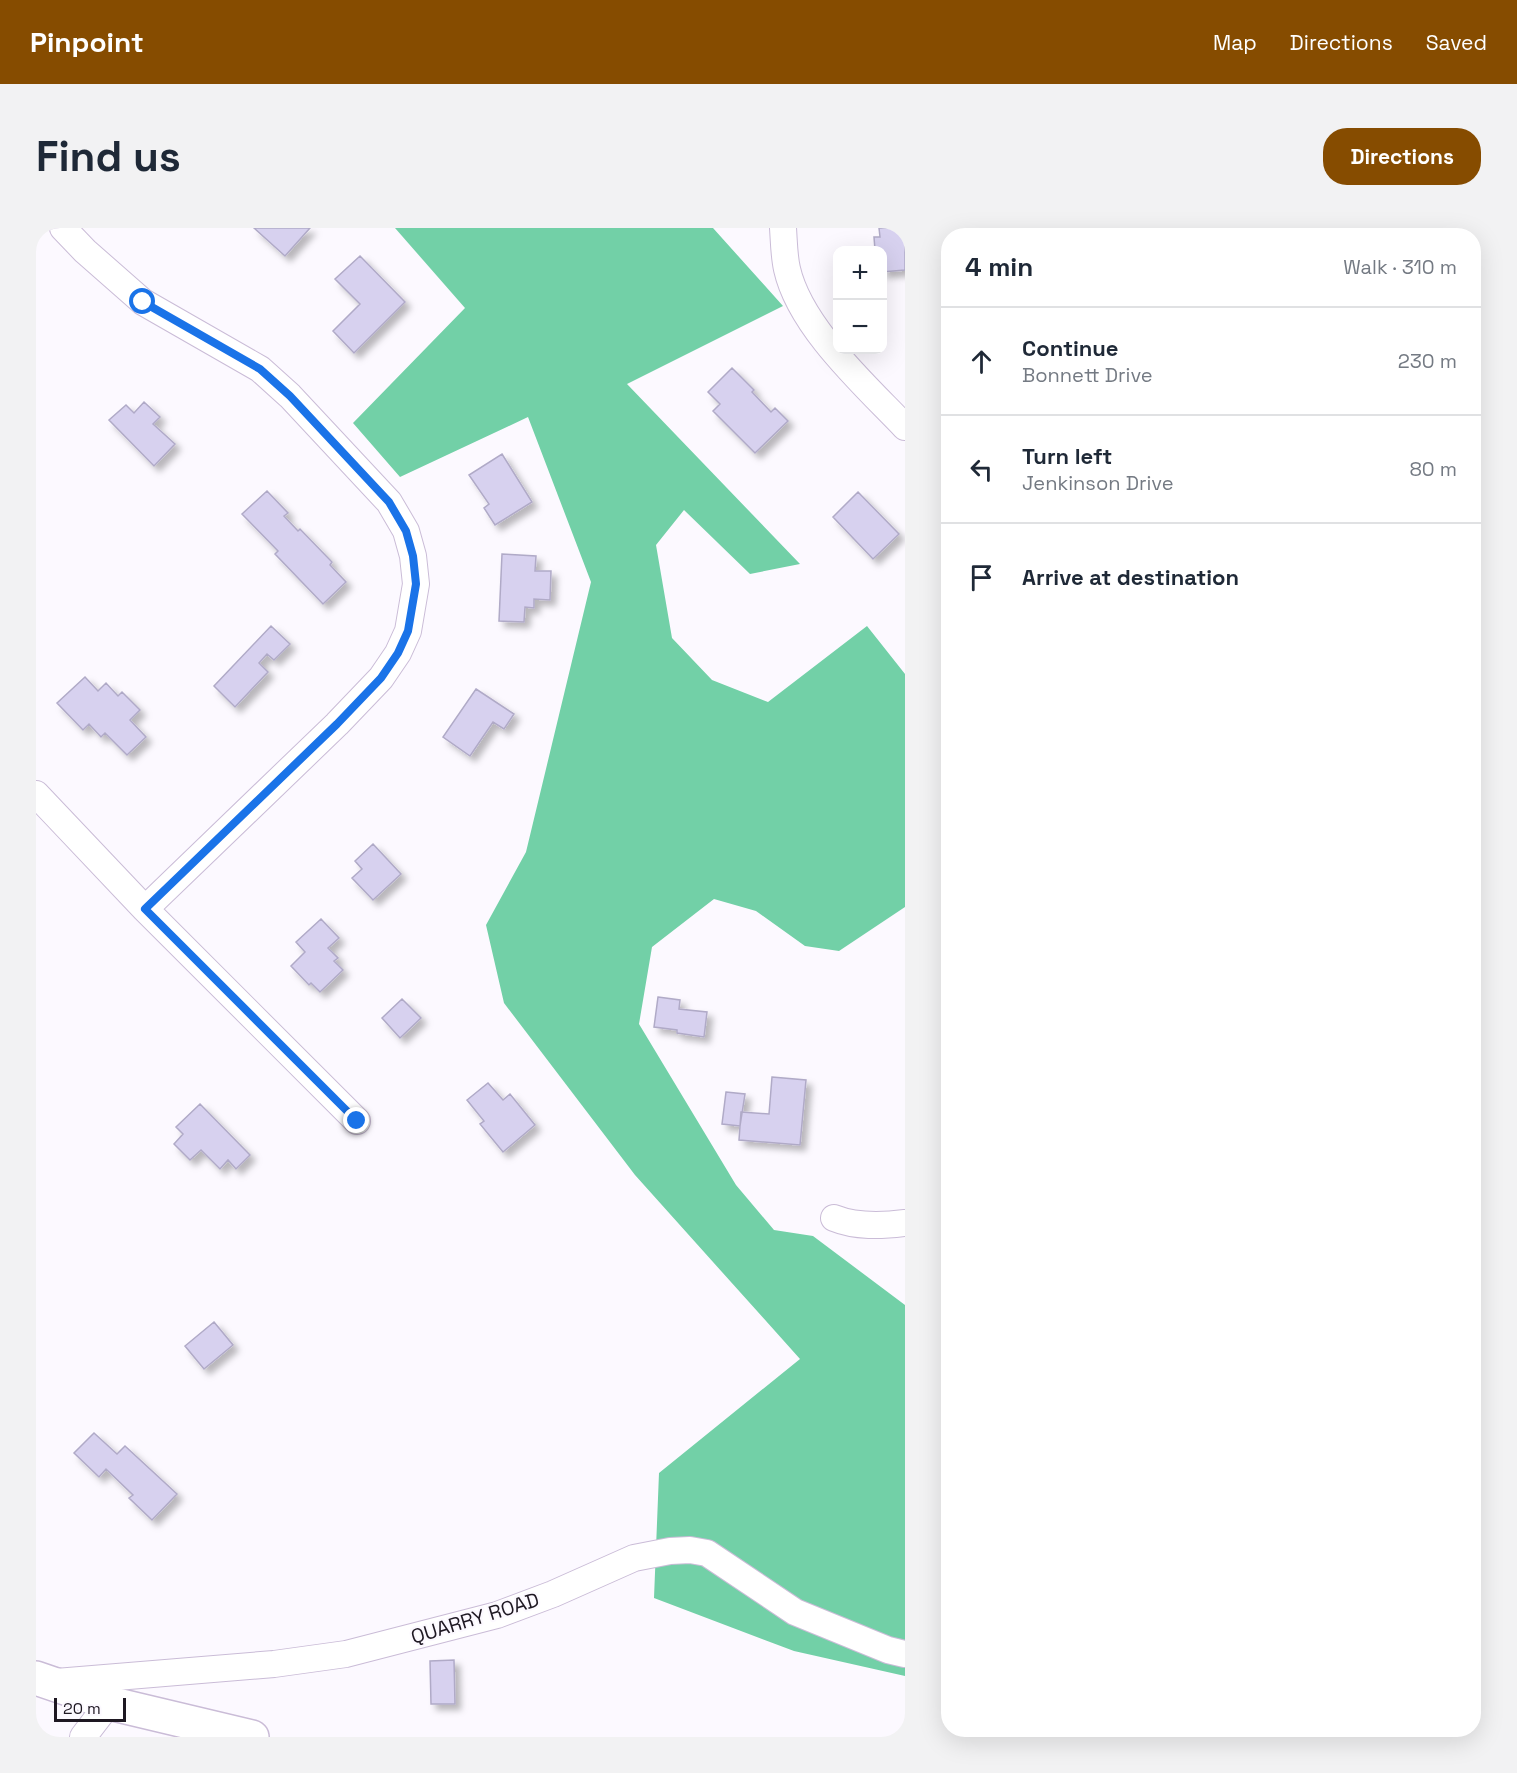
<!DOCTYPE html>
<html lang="en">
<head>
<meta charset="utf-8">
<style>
  body { margin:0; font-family:"Space Grotesk",sans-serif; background:#f2f2f3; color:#1f2937 }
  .controls { position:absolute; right:18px; top:18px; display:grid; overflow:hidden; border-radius:12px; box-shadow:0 6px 24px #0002 }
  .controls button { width:54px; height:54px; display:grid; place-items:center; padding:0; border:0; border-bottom:2px solid #e0e1e3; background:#fff; color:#1f2937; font:30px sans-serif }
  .scale { position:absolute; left:18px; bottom:15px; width:72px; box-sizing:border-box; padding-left:6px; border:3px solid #1e1822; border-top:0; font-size:16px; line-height:21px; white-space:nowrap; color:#1e1822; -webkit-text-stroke:4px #fcf9ff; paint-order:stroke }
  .stop { position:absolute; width:18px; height:18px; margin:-14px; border:4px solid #1a73e8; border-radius:50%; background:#fff }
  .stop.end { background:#1a73e8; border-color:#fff; box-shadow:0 2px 6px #0008 }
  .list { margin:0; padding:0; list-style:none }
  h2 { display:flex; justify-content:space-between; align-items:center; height:78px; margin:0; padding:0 24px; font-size:26px }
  h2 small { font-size:20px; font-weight:400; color:#747a83 }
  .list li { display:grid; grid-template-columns:39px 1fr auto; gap:18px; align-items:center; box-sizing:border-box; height:108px; padding:0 24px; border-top:2px solid #e0e1e3 }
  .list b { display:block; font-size:22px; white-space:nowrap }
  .list p { margin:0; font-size:20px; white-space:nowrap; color:#747a83 }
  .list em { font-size:20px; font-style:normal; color:#747a83 }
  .icon { flex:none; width:33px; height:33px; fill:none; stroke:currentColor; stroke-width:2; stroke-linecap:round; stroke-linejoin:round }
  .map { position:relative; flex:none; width:869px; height:1509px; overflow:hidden; border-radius:24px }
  header { display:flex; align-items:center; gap:36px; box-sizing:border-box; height:84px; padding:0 30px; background:#864c00; color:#fff }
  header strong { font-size:28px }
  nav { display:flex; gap:33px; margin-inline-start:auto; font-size:21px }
  .intro { display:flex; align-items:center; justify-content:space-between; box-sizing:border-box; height:144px; padding:0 36px }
  h1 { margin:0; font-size:42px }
  .button { padding:15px 27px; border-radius:24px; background:#864c00; color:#fff; font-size:21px; font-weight:700 }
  main { display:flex; gap:36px; padding:0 36px }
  aside { flex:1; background:#fff; border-radius:24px; box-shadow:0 6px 24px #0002 }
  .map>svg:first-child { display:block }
</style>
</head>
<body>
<header>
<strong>Pinpoint</strong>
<nav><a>Map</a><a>Directions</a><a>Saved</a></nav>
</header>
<div class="intro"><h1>Find us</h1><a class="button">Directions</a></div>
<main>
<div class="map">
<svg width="869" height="1509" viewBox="0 0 869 1509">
  <defs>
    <filter id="shadow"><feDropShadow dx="5.5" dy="5.5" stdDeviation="3" flood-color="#0004"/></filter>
  </defs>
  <rect width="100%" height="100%" fill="#fcf9ff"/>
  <path fill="#72d0a7" d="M359,0H677L747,78L591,156L764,336L714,346L648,282L620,317L636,410L676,452L732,474L831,398L869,446V679L803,723L769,718L720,683L678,671L616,719L603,796L700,957L738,1002L777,1008L869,1077V1448L758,1423L618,1370L623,1245L764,1131L599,947L468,775L450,697L490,624L555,354L492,189L364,249L317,195L429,80Z"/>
  <path fill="#d7d1ef" stroke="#b0aac7" stroke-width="1.5" filter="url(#shadow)" d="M218,0H274L249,28Z
    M843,0H869V42L846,44V22H839L838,9H844Z
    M324,28L369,74L318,125L297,103L324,76L299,51Z
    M696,140L718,162L716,164L735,184L739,180L752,193L719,225L677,183L684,176L672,164Z
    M108,174L124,189L117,196L139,216L118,238L73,192L90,177L98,185Z
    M466,226L496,274L459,297L448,280L453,276L433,247Z
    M231,263L252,285L248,288L262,303L264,301L296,334L294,337L310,354L287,376L239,326L242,323L206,286Z
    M822,264L863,306L837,331L797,289Z
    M466,326L500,328L499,343H515L514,372L498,371V380L489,379L488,394L463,393Z
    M235,398L254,416L238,432L231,426L223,435L232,444L199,479L178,458Z
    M49,449L62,463L70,455L82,468L86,464L104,482L94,492L110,509L91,527L69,505L65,509L53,496L47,502L21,475Z
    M440,461L478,486L468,501L457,494L434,528L407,509Z
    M337,616L365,646L337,672L316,650L326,641L319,633Z
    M285,691L303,710L292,720L302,730L298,733L307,742L284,764L275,755L273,757L255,738L269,724L260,714Z
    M622,769L644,772L643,781L671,784L668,809L641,805V802L618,799Z
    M366,771L385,790L364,810L346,790Z
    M736,849L770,852L764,917L703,912L705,884L733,886Z
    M452,855L467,872L474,866L499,897L467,924L444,896L448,893L431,872Z
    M690,864L709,866L704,898L686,896Z
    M164,876L214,927L200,941L192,932L184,941L165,922L154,932L138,916L147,906L140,899Z
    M178,1094L197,1117L168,1141L149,1118Z
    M58,1205L81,1226L89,1218L141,1266L116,1292L93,1270L97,1267L70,1241L63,1249L38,1225Z
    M418,1432L419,1476H395L394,1433Z"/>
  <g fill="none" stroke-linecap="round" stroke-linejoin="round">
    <g stroke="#cabcd7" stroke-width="28">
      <path id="street" d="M27,0L49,23L107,74L224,141L254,168L353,274L370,303L377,328L380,356L372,403L362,425L345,450L301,496L109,681
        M747,0C748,14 748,28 751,41C764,99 829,157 869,199
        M0,566L109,681L321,893
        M798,990C820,999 845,998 869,995
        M20,1454L238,1436L310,1426L461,1387L517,1366L598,1330L634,1323L654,1322L671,1325L759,1384L852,1422L869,1426
        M47,1509L73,1475"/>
    </g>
    <g stroke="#cabcd7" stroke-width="36">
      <path id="secondary" d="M0,1450L73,1475L216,1509"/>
    </g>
    <use href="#street" stroke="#fff" stroke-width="26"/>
    <use href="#secondary" stroke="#fff" stroke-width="33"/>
  </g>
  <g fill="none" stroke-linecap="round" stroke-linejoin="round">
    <path stroke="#1a73e8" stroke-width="8" d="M107,74L224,141L254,168L353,274L370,303L377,328L380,356L372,403L362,425L345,450L301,496L109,681L321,893"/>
  </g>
  <g text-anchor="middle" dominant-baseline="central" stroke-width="4.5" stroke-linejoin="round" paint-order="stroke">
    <g font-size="20" fill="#1e1822" stroke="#fcf9ff">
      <text transform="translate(439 1390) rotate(-17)">QUARRY ROAD</text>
    </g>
  </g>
</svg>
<div class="controls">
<button>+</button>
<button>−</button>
</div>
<div class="scale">20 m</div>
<div class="stop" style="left:107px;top:74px"></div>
<div class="stop end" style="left:321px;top:893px"></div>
</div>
<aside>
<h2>4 min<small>Walk · 310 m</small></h2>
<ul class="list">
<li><svg class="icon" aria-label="ahead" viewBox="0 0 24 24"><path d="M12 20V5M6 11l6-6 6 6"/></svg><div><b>Continue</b><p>Bonnett Drive</p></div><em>230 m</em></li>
<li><svg class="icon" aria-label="left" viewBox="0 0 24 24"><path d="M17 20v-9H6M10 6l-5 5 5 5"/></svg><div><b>Turn left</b><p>Jenkinson Drive</p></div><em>80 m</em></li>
<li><svg class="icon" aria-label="arrive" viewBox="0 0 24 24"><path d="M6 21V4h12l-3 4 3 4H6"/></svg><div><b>Arrive at destination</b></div></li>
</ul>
</aside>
</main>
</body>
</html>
